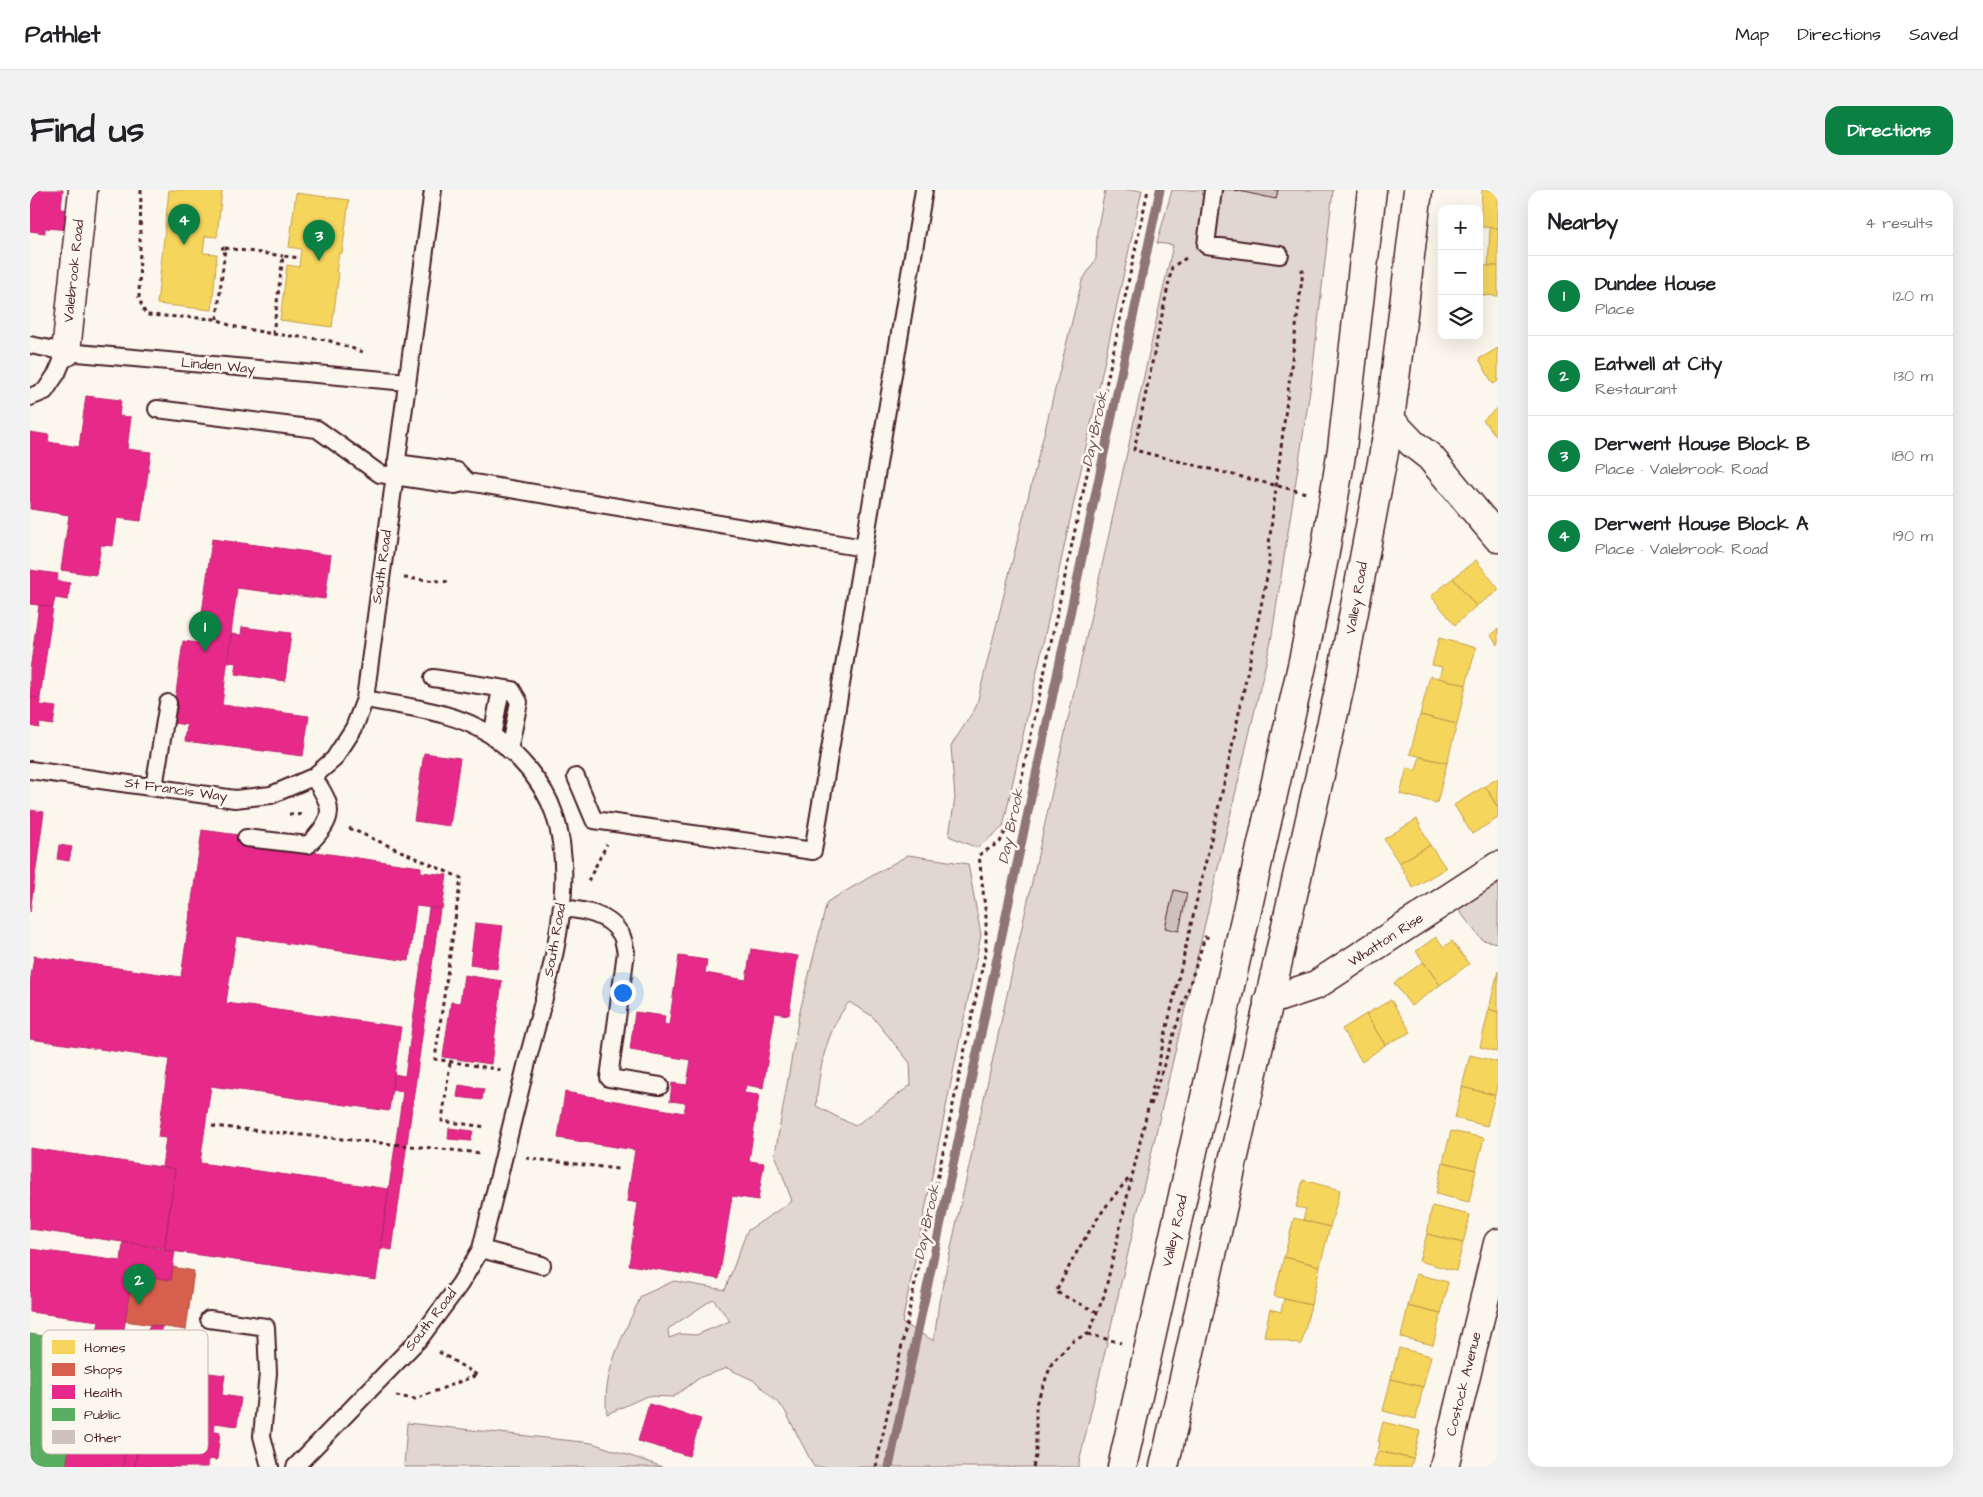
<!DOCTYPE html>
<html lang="en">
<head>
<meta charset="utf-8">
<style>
  body { margin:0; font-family:"Architects Daughter",sans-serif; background:#f2f2f2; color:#202124 }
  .controls { position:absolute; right:15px; top:15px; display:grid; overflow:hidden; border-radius:10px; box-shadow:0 5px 20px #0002 }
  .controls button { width:45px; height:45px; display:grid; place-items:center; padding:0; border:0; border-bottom:1px solid #e0e0e0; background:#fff; color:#202124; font:25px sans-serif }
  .you { position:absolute; left:592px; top:802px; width:18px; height:18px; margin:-12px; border:4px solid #fff; border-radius:50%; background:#1a73e8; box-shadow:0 0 0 8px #1a73e833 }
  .badge { display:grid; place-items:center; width:32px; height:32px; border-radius:50%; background:#0b8043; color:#fff; font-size:16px; font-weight:700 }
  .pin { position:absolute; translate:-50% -41px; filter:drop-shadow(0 1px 2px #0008) }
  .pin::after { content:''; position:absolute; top:26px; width:18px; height:15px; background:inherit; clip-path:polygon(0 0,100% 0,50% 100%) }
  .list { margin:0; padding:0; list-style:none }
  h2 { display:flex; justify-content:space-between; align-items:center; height:65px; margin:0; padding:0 20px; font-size:21px }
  h2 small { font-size:16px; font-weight:400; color:#757577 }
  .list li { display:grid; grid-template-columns:32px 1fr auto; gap:15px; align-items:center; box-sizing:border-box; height:80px; padding:0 20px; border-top:1px solid #e0e0e0 }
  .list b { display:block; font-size:19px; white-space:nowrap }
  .list p { margin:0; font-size:16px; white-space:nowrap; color:#757577 }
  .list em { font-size:16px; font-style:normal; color:#757577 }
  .icon { flex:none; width:28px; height:28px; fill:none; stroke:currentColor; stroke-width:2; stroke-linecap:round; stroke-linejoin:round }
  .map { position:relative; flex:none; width:1468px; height:1277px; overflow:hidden; border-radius:15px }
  header { display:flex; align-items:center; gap:30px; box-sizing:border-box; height:70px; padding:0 25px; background:#fff; border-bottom:1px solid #e0e0e0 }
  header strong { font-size:24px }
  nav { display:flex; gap:28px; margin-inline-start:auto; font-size:18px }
  .intro { display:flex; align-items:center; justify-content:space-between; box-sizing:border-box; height:120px; padding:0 30px }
  h1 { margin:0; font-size:35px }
  .button { padding:12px 22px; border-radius:15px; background:#0b8043; color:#fff; font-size:18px; font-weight:700 }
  main { display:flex; gap:30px; padding:0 30px }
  aside { flex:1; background:#fff; border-radius:15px; box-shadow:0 5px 20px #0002 }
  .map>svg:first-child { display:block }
</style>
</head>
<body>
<header>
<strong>Pathlet</strong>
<nav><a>Map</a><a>Directions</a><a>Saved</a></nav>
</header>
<div class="intro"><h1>Find us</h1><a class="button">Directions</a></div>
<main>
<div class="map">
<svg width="1468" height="1277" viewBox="0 0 1468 1277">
  <rect width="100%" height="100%" fill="#fbf7ec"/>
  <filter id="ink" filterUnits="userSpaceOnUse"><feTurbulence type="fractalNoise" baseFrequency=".02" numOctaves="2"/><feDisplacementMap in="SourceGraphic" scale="10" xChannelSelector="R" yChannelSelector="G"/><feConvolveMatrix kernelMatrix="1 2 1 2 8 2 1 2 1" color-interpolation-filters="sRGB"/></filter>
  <g filter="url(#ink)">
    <path fill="#e2d7d0" stroke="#967b7e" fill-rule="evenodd" d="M1075,0H1112L973,637L947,658L919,646L925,608L921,556L946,517L1052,91L1066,69L1067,42Z
      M1142,0H1303L1281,194L1241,451L1048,1277H784L754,1219L725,1191L697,1178L671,1187L643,1207L617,1206L577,1224C571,1183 595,1142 611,1106L644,1091L695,1100L717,1041L762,1011L745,964L769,825L797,712L878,665L938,674L951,745L872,1133L904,1151L909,1112L1143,55L1127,53ZM819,812L842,826L880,873L881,895L825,936L786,916C789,879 796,841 819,812ZM683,1109L700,1131L666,1145L650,1144L639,1148L638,1139Z
      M1468,693V753L1452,750L1427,718Z
      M377,1233L562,1253L633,1277H374Z"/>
    <path fill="#f6d55c" stroke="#c29e4d" d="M139,0H192L187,47L175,46L173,63L187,64L182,120L127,114Z
      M1452,0H1468V38L1450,37Z
      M266,3L319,10L312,63H309L306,82L309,83L302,137L250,130L257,75L269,77L271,59L259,57Z
      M1460,38H1468V76H1458Z
      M1449,75L1468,76V106L1449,105Z
      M1468,158V191L1463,194L1449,169Z
      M1468,217V248L1453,230Z
      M1446,370L1468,398V401L1446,416L1423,388Z
      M1423,388L1446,416L1425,435L1401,406Z
      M1468,439V455L1460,445Z
      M1409,448L1446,458L1436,495L1409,488L1412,477L1402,475Z
      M1400,486L1436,495L1427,534L1390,525Z
      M1390,525L1427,534L1417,573L1380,564Z
      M1390,567L1417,573L1407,613L1370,604L1377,578L1386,580Z
      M1468,588V618L1455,596Z
      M1455,596L1468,618V628L1442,644L1424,615Z
      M1387,629L1400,655L1369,673L1354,649Z
      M1400,655L1416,678L1383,698L1369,673Z
      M1406,747L1414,757L1422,751L1439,774L1410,795L1386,761Z
      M1393,772L1410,795L1381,816L1364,793Z
      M1468,781V822L1459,819Z
      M1361,810L1381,842L1355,855L1336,824Z
      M1459,819L1468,822V862L1450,857Z
      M1336,824L1355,855L1332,872L1312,839Z
      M1440,865L1468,872V891L1465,905L1432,897Z
      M1432,897L1465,905L1457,936L1425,928Z
      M1421,941L1454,948L1446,980L1413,972Z
      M1413,972L1446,980L1439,1012L1406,1004Z
      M1273,990L1310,1000L1300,1037L1273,1030L1276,1019L1266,1017Z
      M1402,1016L1440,1025L1433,1053L1397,1044Z
      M1264,1028L1300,1037L1290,1076L1254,1067Z
      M1397,1044L1433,1053L1426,1081L1389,1071Z
      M1254,1067L1290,1076L1281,1115L1244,1106Z
      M1386,1084L1418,1092L1411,1124L1378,1116Z
      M1254,1109L1281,1115L1271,1155L1234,1146L1240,1119L1251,1122Z
      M1378,1116L1411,1124L1403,1155L1371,1147Z
      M1369,1158L1401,1166L1393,1197L1361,1189Z
      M1361,1189L1393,1197L1386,1229L1353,1221Z
      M1353,1232L1390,1241L1383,1269L1348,1261L1350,1252H1348Z
      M1348,1261L1383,1269L1381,1277H1342Z"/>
    <path fill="#d6604d" stroke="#ac4c43" d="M143,1077L164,1081L156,1140L95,1131L102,1084L141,1090Z"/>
    <path fill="#e7298a" stroke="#b8266e" d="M0,0H33L31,19L42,20L40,40L15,38V43L0,41Z
      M56,206L91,210L89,226L101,227L97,259L121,262L111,331L87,328L83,356L71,355L66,385L31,380L39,325L0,319V242L19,245L18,252L49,257Z
      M182,349L301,365L295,409L207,398L192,515L279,526L273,566L155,551L157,535L142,533L153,451L168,453Z
      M0,380L28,384L27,391L40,393L38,410L25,408L23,417L0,414Z
      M9,415L23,417L10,508L0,507V480Z
      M212,437L261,443L255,491L205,484L207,473L198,472L201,444L211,445Z
      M0,507L10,508V515L26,517L23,535L10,533L9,538L0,536Z
      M394,563L430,568L420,636L384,631Z
      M0,620L14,622L0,722Z
      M172,640L216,646L215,652L391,677V682L417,685L412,719L386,716L379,771L206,746L196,813L371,837L359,921L181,896L170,973L359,999L346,1090L134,1060L145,979L132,977L136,948L128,947L139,869L0,849V793L4,766L151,787Z
      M29,655L42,657L39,671L27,669Z
      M399,718L410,719L362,1060L350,1058L373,902L361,900L364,884L375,886Z
      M445,733L473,736L467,779L440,775Z
      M721,759L768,766L759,825L745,823L733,898L716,895L714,903L729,905L719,971L734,973L728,1010L702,1006L689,1089L599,1075L608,1013L597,1011L605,960L528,948L535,902L654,923L656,913L640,911L642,893L657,895L661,870L600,860L605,822L635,826L634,834L639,835L649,766L677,770L675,783L716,790Z
      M434,785L472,791L461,874L413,867L421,812L430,813Z
      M429,895L454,899L452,910L427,907Z
      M419,938L443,941L441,951L418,949Z
      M0,958L145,979L135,1058L0,1039Z
      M93,1052L145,1061L141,1090L102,1084L93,1147L67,1143L69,1131L0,1122V1059L91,1071Z
      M120,1135L132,1137L120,1174L105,1277H93L109,1161Z
      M148,1179L195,1185L192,1205L211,1208L207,1236L185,1233L184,1242H190L187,1270L179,1269L178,1277H105L113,1219L151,1224L153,1215L143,1213Z
      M49,1182L105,1190L93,1277H36Z
      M619,1214L671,1229L659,1266L608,1251Z"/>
    <path fill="#5aae61" stroke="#558351" d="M0,1144L74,1155L69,1185L49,1182L36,1277H0Z"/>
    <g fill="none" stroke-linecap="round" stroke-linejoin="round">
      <path stroke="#907477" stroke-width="9" d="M859,1277L1130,0"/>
    </g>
    <path fill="#cfc2bc" stroke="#4a1f2b" d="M1204,0H1248L1246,9Z
      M1144,700L1157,703L1149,741L1135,738Z"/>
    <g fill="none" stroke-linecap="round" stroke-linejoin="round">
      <g stroke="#4a1f2b" stroke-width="20">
        <path id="lane" d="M1183,0L1176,55L1250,65
          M0,155L36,162L377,192
          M0,207L15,201L27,183L36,162
          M127,219L287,239L350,284L425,295L438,292L834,358
          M366,273L427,281L438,292
          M403,488L482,500L489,512L479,560
          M462,546L471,499
          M0,580L205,609L241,605L283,587L304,569L324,538L335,509L403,0
          M546,587L564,630L783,661L894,0
          M124,597L138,513
          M216,648L278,655C305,628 305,618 283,587
          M532,718C553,720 578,724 590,743C594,748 594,756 596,762L579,888L630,896
          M451,1059L512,1075
          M179,1129L236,1137L238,1183L232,1246L240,1277
          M265,1277L390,1148L430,1094L451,1059C466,996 482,934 497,872C516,798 550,698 524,623C514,593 487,563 461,545C424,521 377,517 335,509"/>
      </g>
      <g stroke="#4a1f2b" stroke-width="31">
        <path id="street" d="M36,162L53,0
          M1360,230L1382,253L1400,267L1468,348
          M1238,811L1286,795L1468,676
          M1414,1277L1468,1053"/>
      </g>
      <g stroke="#4a1f2b" stroke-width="31">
        <path id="highway" d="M1092,1277L1273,471L1294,368L1312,259L1342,0
          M1134,1277L1310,496L1360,230L1388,0"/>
      </g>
      <path stroke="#4a1f2b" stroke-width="3" stroke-dasharray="4 4" stroke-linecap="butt" d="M111,0L109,109L116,125L187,129L201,136L243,144L297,150L336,163
        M195,58L253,66
        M1156,68L1142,77L1104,260L1276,303
        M187,129L195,58H191
        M243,144L253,66L270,68
        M374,388L420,392
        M259,624L273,625
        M319,638L431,688L405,869L472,880
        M558,691L577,654
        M420,873L412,931L457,937
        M1121,915L1175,747L1182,748
        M182,936L451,963
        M496,968L588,979
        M1067,1122L1026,1102C1048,1058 1067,1024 1100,987
        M1058,1144L1091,1153
        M409,1162L447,1185
        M366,1206L385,1209L447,1185
        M846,1277L956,760V727L949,665L970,652L984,624L1118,0
        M1003,1277L1006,1266V1214L1022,1173L1044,1150L1058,1144L1074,1106L1197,581L1239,377V354L1273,81H1267"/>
      <use href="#lane" stroke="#fbf7ec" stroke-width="16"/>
      <use href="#street" stroke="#fbf7ec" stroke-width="28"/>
      <use href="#highway" stroke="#fbf7ec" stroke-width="28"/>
    </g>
  </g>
  <g text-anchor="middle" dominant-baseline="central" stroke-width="5" stroke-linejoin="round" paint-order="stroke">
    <g font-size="14" fill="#4a1f2b" stroke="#fbf7ec">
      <text transform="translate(44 81) rotate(-84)">Valebrook Road</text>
      <text transform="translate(188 176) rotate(5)">Linden Way</text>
      <text transform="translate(352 377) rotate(-82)">South Road</text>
      <text transform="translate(1327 408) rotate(-80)">Valley Road</text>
      <text transform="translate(146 600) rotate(8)">St Francis Way</text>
      <text transform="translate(525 750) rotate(-80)">South Road</text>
      <text transform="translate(1356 750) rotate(-33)">Whatton Rise</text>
      <text transform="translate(1145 1041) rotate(-77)">Valley Road</text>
      <text transform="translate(401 1130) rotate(-52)">South Road</text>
      <text transform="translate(1434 1194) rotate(-76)">Costock Avenue</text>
    </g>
    <g font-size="15" font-style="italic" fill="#6d4a51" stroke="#fbf7ec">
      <text transform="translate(1065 239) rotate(-78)">Day Brook</text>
      <text transform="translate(981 636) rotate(-78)">Day Brook</text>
      <text transform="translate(897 1032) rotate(-78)">Day Brook</text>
    </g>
  </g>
  <rect x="12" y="1140" width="166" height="124" rx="8" fill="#fbf7ec" stroke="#c6b6b2" stroke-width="1"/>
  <rect x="22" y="1150" width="23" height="14" fill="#f6d55c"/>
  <rect x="22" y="1173" width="23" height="13" fill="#d6604d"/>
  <rect x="22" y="1195" width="23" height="14" fill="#e7298a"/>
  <rect x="22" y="1218" width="23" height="13" fill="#5aae61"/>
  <rect x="22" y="1240" width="23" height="14" fill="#cfc2bc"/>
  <g font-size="14" fill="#4a1f2b">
    <text x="54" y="1162">Homes</text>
    <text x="54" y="1184">Shops</text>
    <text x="54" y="1207">Health</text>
    <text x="54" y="1229">Public</text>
    <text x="54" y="1252">Other</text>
  </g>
</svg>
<div class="controls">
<button>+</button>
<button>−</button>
<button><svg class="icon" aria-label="layers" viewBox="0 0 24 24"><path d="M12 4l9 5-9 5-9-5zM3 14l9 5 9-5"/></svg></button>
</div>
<div class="you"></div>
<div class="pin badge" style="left:175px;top:462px">1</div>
<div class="pin badge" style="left:109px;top:1115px">2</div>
<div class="pin badge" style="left:289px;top:71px">3</div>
<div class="pin badge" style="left:154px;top:55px">4</div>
</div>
<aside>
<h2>Nearby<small>4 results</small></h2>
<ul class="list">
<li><span class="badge">1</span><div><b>Dundee House</b><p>Place</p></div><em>120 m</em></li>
<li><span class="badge">2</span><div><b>Eatwell at City</b><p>Restaurant</p></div><em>130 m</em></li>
<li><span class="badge">3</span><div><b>Derwent House Block B</b><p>Place · Valebrook Road</p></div><em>180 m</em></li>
<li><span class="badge">4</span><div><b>Derwent House Block A</b><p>Place · Valebrook Road</p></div><em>190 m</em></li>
</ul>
</aside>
</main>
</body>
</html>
